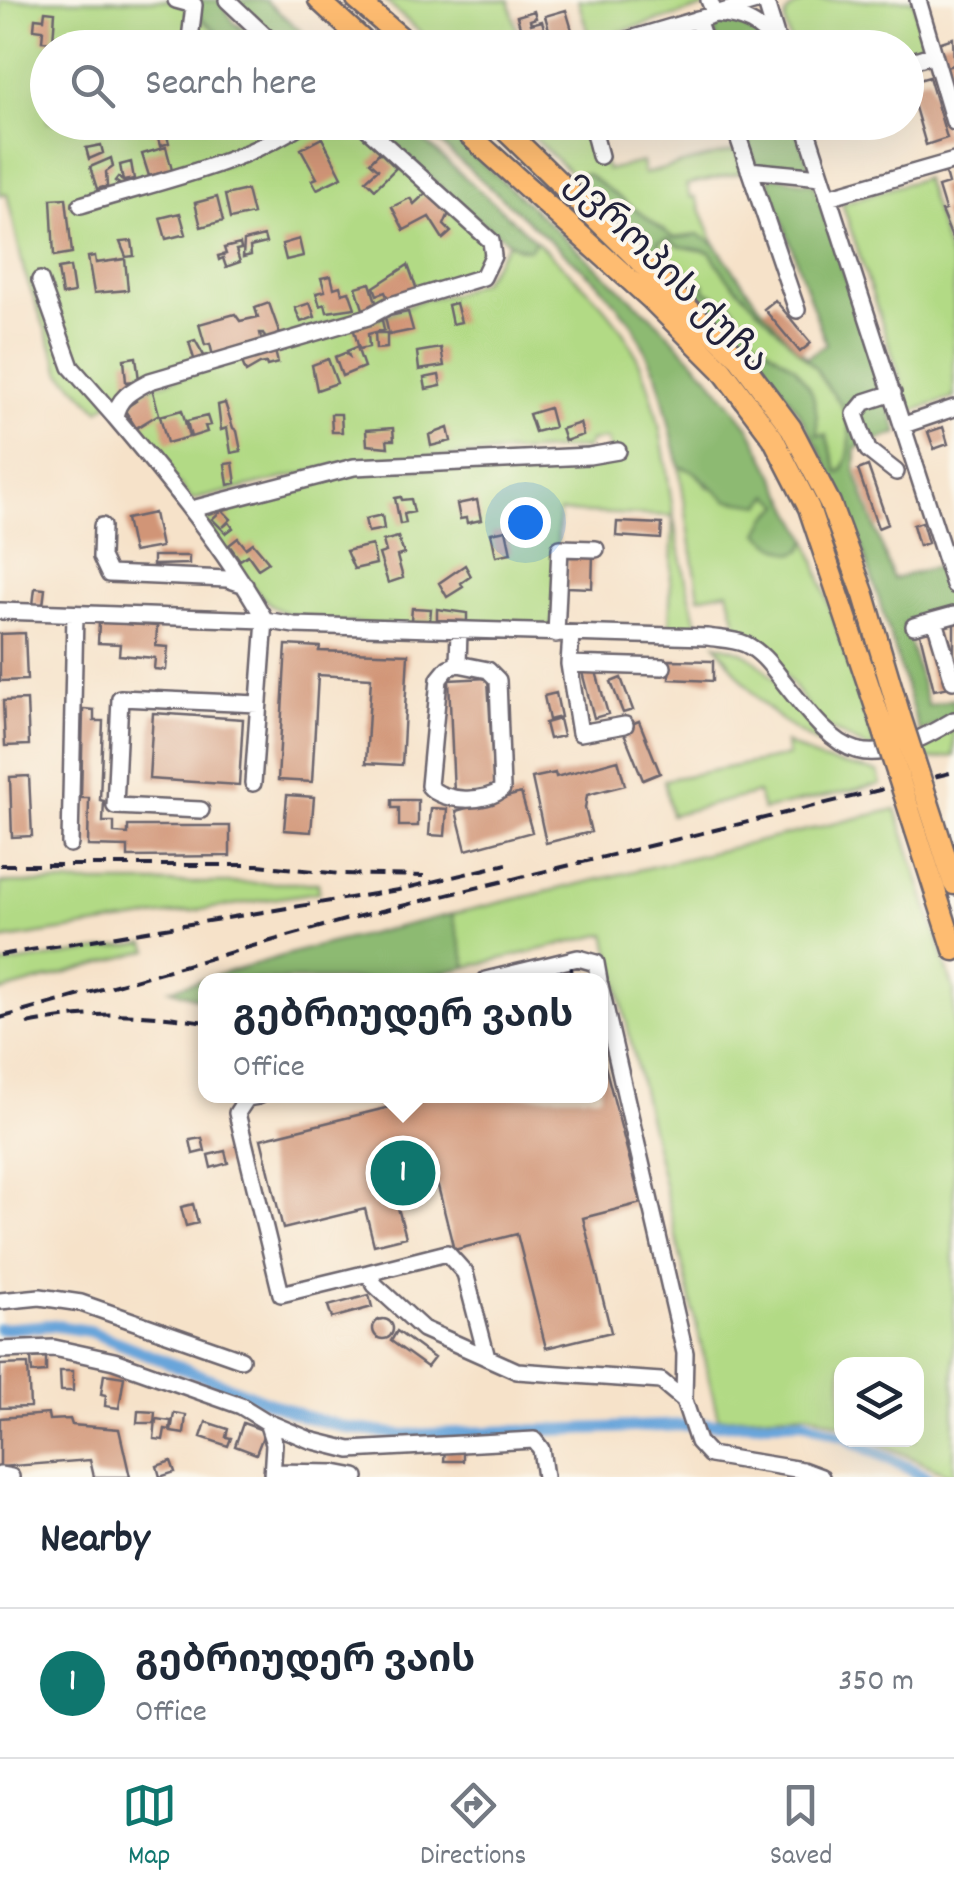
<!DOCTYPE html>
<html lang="en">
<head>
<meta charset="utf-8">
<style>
  body { margin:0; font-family:Dekko,"Noto Sans Georgian",sans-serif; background:#f6f6f7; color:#1f2937 }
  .controls { position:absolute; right:30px; bottom:30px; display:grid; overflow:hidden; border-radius:20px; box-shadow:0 10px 40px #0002 }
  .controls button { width:90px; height:90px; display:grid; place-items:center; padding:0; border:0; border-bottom:2px solid #e0e1e3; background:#fff; color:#1f2937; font:50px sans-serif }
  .you { position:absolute; left:525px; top:522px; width:35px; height:35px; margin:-25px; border:8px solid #fff; border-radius:50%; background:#1a73e8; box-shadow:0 0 0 15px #1a73e833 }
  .badge { display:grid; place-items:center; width:65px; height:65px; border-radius:50%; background:#0f766e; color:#fff; font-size:32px; font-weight:700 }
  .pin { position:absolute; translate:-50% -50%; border:5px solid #fff; box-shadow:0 2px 10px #0006 }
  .popup { position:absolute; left:198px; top:973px; width:410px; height:130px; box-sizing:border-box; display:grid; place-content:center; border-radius:20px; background:#fff; filter:drop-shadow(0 2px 8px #0005); font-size:32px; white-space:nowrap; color:#747a83 }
  .popup b { font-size:38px; color:#1f2937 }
  .popup::after { content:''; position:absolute; left:50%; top:100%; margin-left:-20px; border:20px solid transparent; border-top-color:#fff }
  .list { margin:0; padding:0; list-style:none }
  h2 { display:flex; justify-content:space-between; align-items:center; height:130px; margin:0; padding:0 40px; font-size:42px }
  h2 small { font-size:32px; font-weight:400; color:#747a83 }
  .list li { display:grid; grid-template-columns:65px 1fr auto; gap:30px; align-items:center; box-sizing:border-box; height:150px; padding:0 40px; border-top:2px solid #e0e1e3 }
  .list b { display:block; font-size:38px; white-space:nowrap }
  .list p { margin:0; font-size:32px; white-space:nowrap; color:#747a83 }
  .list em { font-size:32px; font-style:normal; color:#747a83 }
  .icon { flex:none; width:55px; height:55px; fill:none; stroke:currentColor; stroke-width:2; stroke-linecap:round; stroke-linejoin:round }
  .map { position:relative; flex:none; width:954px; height:1477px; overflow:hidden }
  .search { position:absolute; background:#fff; box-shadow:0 10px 40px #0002; left:30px; right:30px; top:30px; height:110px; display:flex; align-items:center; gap:25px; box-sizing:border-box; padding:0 35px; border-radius:55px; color:#747a83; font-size:38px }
  .sheet { height:280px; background:#fff }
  nav { display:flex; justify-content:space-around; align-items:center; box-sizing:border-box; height:140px; border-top:2px solid #e0e1e3; background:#fff; font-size:28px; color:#747a83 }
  nav a { display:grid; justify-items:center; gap:5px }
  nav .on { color:#0f766e }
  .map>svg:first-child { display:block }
</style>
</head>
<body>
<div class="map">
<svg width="954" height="1477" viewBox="0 0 954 1477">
  <rect width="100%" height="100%" fill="#fbf7ec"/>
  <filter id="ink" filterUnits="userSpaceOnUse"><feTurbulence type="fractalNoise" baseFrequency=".01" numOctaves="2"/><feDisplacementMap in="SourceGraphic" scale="20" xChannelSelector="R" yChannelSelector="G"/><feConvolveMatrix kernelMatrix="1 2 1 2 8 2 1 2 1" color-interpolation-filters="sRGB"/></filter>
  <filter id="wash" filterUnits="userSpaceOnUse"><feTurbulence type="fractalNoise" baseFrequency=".0048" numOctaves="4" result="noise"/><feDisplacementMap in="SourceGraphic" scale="40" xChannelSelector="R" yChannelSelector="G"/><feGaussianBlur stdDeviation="2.25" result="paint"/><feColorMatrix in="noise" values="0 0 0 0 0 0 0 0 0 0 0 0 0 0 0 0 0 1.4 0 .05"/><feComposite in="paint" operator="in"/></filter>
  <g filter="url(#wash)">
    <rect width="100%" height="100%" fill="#f6e2c9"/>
    <path fill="#b2da85" stroke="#6a7e60" stroke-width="2.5" d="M0,0H169L245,27L268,47L48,48V122L297,123L223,165L308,123H354L489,245L485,263L475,274L288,337L139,381L99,410L61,372L24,271L7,194L0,195Z
      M384,0H509L521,47H437Z
      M578,0H704L706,7L590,40Z
      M811,0H914L926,53L907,56L906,48L792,47C783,18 778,10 811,0Z
      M518,123H586L607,170L642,162L644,174L736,150L742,172L686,185L690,197H695L715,244L699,235L674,238L613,193L579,173L574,176Z
      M924,178L954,271V398L911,411L842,203Z
      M667,239L679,246L710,252L725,275L817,370C822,382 828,388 836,397C853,417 856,455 838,474L826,435H817L796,368L755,339L732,305L706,291L704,285L664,254L657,242Z
      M536,241C565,269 598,295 621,329C659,385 664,454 674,519C680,557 689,594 699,631H669L673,516L559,512L553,626C498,625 316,632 277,609C254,595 218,544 205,519L217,506L352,471L612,462L607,439L590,441L586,448L352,462L192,500L121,416L122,409L141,389L385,315L424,299L454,294L482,281L509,242L520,249H529Z
      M679,466L695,472L708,487L770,494L783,504L767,518L802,550L808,540L876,749L867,748L821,724L766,649L739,635L728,591L699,597Z
      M716,644C726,647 738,649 746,654C774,669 803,724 830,749C773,723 751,694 716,644Z
      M954,728V756L928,760L896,757Z
      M785,743L821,760L878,772L881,784L763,810L758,793L671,815L664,780L788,756Z
      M896,809L954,991V1477L872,1440H916V1364H842L841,1425L808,1413L718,1418L606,934L467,967L452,914Z
      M0,883H318L319,892L0,940Z
      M145,943L149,950L0,992V965Z"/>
    <path fill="#8dba72" stroke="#586e56" stroke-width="2.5" fill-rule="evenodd" d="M189,0H219L235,24L260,47H236L201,19L196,3Z
      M234,0H265L319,47H287Z
      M720,22H741L768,47H719L713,29Z
      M370,123H404L536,241L529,249C501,250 397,146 370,123Z
      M417,123H439L659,324L710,378L749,427L808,540L802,550L793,554L773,545L759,533L767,518L782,505L770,495L762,505L727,500L695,472L679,466L658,377L632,323L597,282Z
      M742,123H794L809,166L803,171L756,166Z
      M579,173L587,174L674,238L699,235L715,244L755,300L807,357L826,344L768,180L773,176L814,184L898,433L856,448L855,470L893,579L939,566L952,609L904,623L928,706L954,699V716L920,733C883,617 854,489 782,388C724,309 642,247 574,176ZM667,239L679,246L710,252L725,275L817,370C823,384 832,391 840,403C853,423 853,450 842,471L838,473L826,435H817C818,420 816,394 806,382C802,377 798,373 796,368L755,339L732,305L706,291L704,285L664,254L658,242Z
      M452,914L467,967L408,980H205V1001L170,989L310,948Z"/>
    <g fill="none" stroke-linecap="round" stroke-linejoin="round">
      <path stroke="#69a5da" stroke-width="12" d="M0,1329L50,1325L89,1331L303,1416L348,1428L401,1435L803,1421L842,1436
        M850,1440L927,1477"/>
    </g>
    <g id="blocks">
      <path fill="#d19577" d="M566,10L574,37L553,43L545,16Z
        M45,11L55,12L53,42L42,41L43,30L34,29L35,18L44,19Z
        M534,11L536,18L530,20L531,24L542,21L549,45L526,48L517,16Z
        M953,38L954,65L946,67L938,43Z
        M929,77L947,138L926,145L908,83Z
        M148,122H163L169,143L160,146L156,131L150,133Z
        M322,138L342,177L317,189L312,180L317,178L301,149Z
        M101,145L103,153L89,159L86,148Z
        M166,147L172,170L149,176L142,154Z
        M380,152L396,168L375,189L366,180L378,169L370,162Z
        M111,158L113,167L106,172L107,186L97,189L90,167Z
        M131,162L134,179L123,181L127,183L124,187L115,181L118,177L123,181L120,165Z
        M954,170V239L953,240L941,211L945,210L938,187L948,184L945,173Z
        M247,190L253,214L230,219L225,195Z
        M427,192L449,213L444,225L451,232L443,239L429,217L404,230L392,207L410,198L414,204Z
        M217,197L223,221L201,227L195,203Z
        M66,198L72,253L54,256L51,199Z
        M180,213L186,234L166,239L160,218Z
        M264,236L266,243L250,247L251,255L243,257L244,241Z
        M299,239L303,256L286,260L282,244Z
        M132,241L134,256L126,257L120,242Z
        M240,244L241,249L236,250L240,262L226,267L223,258L219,260L218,256L226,254L224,248Z
        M95,256L96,263L125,259L128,290L94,293L88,257Z
        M408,265L417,290L389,301L385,292L377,295L374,287Z
        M70,267L74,293L62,295L58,269Z
        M331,276L334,288L340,286L342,293L349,291L355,308L327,312L325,304L320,306L316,293L325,291L321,278Z
        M370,283L377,305L363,309L356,287Z
        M775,300L811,343L800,352L764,309Z
        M269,303L281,337L267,342L263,333H260L262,342L213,356L210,344L205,345L199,324L235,314L240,321L258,317L255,308Z
        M310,303L315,317L301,322L295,308Z
        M456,303L461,322L452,324L448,305Z
        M408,312L413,330L389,335L385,317Z
        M382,320L384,330L368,334L369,347L359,349L353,327Z
        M375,333H387V348L376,349Z
        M195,340L206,359L195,362L189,342Z
        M357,347L364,367L342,376L335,357L345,353L349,356L347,351Z
        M441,348L444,366L419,370L417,352Z
        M275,351L278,363L267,366L266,363L260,364L246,372L242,362Z
        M136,357L139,380L126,382L124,359Z
        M328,359L337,383L317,390L312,365Z
        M439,375L441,386L426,389L424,378Z
        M152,388L159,414L136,428L124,409L136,401L134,398Z
        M225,403L233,428L237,431L241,451L231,453L227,428L221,430L218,405Z
        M549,408L554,427L535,432L529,414Z
        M182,410L189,437L167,443L160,416Z
        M331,414H341L342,432H332Z
        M207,416L210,425L205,426L207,432L191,437L187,421Z
        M580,423L583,435L565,441L561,429Z
        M943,427L948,444L934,449L928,432Z
        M393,428L394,440H387L388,447L367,445L366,430Z
        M448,428L451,441L431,446L429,435Z
        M233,463L236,483L228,485L225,464Z
        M868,466L888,524L878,528L858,470Z
        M401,497L402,500L411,499L414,512L404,514L406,523L400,524L395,498Z
        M477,500L481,520L467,523L466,518L460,519L457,504Z
        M222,510L231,519L223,527L229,522L233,528L226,533L212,519Z
        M154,513L161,547L133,552L126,519Z
        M382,515L384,529L368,532L365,519Z
        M617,522L662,524L661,539L616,536Z
        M922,522L928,543L919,546L913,525Z
        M506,530L511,553L496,556L491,533Z
        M398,537L404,554L397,556L403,578L388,583L379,554L386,552L383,541Z
        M238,538L246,548L253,543L269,562L258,569L248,555L240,560L229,545Z
        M372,545L376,564L354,569L346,551Z
        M567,553L593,554L592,588L566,587Z
        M153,556H189V564L153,565Z
        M465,565L471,576L461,583L463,587L447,597L439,583Z
        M35,588L45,589L43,606L33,605Z
        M412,608L431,609L430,621L411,620Z
        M437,609L467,613V621L437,620Z
        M99,622L157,626L156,646L168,647L166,670L154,669L155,658L119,655L120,644L98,643Z
        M954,623V661L943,626Z
        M934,627L949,687L934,690L919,630Z
        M25,633L27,680L0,681V634Z
        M286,645L320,647L319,651L408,654L402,765L366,763L371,678L318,675L312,782L278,780Z
        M670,660L713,661V681L669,679Z
        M595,668L608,714L594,718L582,672Z
        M488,678L494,791L454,793L449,680Z
        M621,678L633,710L623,713L611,682Z
        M556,693L561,717L549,720L544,696Z
        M27,700L29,745L5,746L3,701Z
        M83,709L94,710V721H103L100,800L104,801L103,822H114V833L128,834V826H230V856L128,857V847L88,846L89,798H81Z
        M153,713L243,719L239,785L149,779Z
        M559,719L563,736L549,739L545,723Z
        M639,721L660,773L643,780L622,728Z
        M618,760L625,785L587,795L585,808L591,832L546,843L532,778L555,773L556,777Z
        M29,776L32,836L12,837L10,777Z
        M521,793L532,832L466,850L456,811Z
        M287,795L314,797L311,832L284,830Z
        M392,800H418V826H399V808H392Z
        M431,808L447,809L445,836L429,835Z
        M600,1047L641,1203L583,1218L611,1332L546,1348L517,1234L454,1250L438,1186L395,1197L406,1237L374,1245L365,1209L283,1229L261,1139L418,1100L417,1096H600Z
        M202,1138L205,1151L193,1154L190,1140Z
        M225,1151L228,1163L211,1168L208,1155Z
        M193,1204L198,1223L186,1226L181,1207Z
        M369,1295L372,1307L332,1318L328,1306Z
        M373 1329a10 10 0 1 1 20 0a10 10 0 1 1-20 0Z
        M397,1331L434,1358L427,1367L391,1341Z
        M46,1357V1372L32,1373L31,1358Z
        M28,1364L30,1407L0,1408V1365Z
        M60,1371H73V1391H61Z
        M104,1374L124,1377L119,1408L105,1406L106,1395L101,1394Z
        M138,1411L155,1412L154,1423H137Z
        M174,1413L186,1415L184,1434L171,1432Z
        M48,1414L49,1420L70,1419L72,1425L119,1429L130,1477H94L90,1460L0,1467V1418Z
        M156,1419L171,1421L170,1430L165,1429L163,1440L154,1439Z
        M206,1422L228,1429L226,1437L231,1438L228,1446L201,1437Z
        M243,1423L265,1431L256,1454L235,1446Z
        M445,1449H463V1461H444Z
        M171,1461L175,1472L160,1477L157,1466Z"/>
    </g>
  </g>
  <g filter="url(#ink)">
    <use href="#blocks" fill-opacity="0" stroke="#6c656d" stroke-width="2.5"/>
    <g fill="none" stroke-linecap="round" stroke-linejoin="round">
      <g stroke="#6c656d" stroke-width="20">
        <path id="minor" d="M176,0L194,5L189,48
          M227,0L278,48
          M709,0L715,14C745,16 760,24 779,48
          M765,0L777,39
          M918,0L954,122
          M697,19L707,48
          M600,48L763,0
          M906,63L934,54
          M591,122L600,156
          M733,122L797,310
          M804,122L954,585
          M749,170L821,177
          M828,197L954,161
          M81,205C155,182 239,166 305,122
          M40,280L71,367L115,417
          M893,393L865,402L855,414L868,450L896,472
          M904,425L954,408
          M192,509L354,467L589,456L618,451
          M102,526L101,557L109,574L227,579L245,585
          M0,611L265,620L294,625L707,637C719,639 734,639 745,644C762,652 772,667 783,681C845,760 862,774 954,720
          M265,620C223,546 170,482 115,417C118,397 133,390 150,381L368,317L388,306L483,277L493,256L491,241L360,122
          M935,621L953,681
          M914,626L954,615
          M556,634L560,548L596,549
          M571,634L569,664L580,733L625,725
          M458,664L488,670L498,680L502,789C487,803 443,803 429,786L439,679L448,668L458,664L459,631
          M569,664L663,667
          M253,783L265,620
          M201,810L115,806L120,698L258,704
          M70,844L75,614
          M486,980L578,958L596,963L599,980
          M600,985L685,1353L684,1400L698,1442L710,1455L802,1470L821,1477
          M259,1096L247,1098L237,1113L281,1294L368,1273L375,1285L423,1329L517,1371L661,1381L684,1400
          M368,1273L447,1253L465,1273L487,1358
          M0,1301L40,1297L81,1303L241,1359
          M0,1350L54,1348L114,1361L241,1406L267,1422L310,1440L350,1450L534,1440L541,1449L545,1477
          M267,1422L274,1444L272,1477
          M274,1472L335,1473L356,1477
          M0,1475L11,1477"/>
      </g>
      <g stroke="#6c656d" stroke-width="25">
        <path id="major" d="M319,0L371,48
          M357,0L413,48
          M455,122L650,298L722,370L773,438L809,508L881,722
          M497,122L739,358L791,428L830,503L864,595L900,716
          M935,824L954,884
          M916,831L954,950"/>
      </g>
      <use href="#minor" stroke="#fff" stroke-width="15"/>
      <use href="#major" stroke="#febc71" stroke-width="20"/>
      <path stroke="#22223b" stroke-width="4" stroke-dasharray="15 8" stroke-linecap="butt" d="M0,865H258L340,874L424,876
        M0,955L398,890L507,864
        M525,980L573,969
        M0,1018L348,919L954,772
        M27,1024C91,1011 141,1012 205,1022"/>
      <g stroke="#6c656d" stroke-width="25" stroke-linecap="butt">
        <path id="major-bridge" d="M900,716L935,824
          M881,722L916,831"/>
      </g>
      <use href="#major-bridge" stroke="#febc71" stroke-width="20"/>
    </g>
  </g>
  <g text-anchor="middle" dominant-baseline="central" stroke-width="8" stroke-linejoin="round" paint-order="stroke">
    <g font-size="38" fill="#22223b" stroke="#fbf7ec">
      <text transform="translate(665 274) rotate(45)">ევროპის ქუჩა</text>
    </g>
  </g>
</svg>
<div class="controls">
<button><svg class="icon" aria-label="layers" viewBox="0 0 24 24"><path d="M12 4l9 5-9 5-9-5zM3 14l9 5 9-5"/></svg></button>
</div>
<div class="you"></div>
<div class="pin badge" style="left:403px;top:1173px">1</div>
<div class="popup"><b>გებრიუდერ ვაის</b>Office</div>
<div class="search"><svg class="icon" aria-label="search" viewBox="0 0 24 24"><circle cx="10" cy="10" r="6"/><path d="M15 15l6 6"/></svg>Search here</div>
</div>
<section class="sheet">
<h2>Nearby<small></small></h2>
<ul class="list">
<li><span class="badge">1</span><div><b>გებრიუდერ ვაის</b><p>Office</p></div><em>350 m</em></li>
</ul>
</section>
<nav>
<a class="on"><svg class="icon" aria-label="map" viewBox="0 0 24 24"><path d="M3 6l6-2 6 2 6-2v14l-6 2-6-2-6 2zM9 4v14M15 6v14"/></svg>Map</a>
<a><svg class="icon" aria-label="directions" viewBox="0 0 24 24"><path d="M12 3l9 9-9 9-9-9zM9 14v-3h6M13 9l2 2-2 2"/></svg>Directions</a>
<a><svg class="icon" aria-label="saved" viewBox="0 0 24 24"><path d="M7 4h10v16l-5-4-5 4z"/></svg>Saved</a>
</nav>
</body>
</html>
